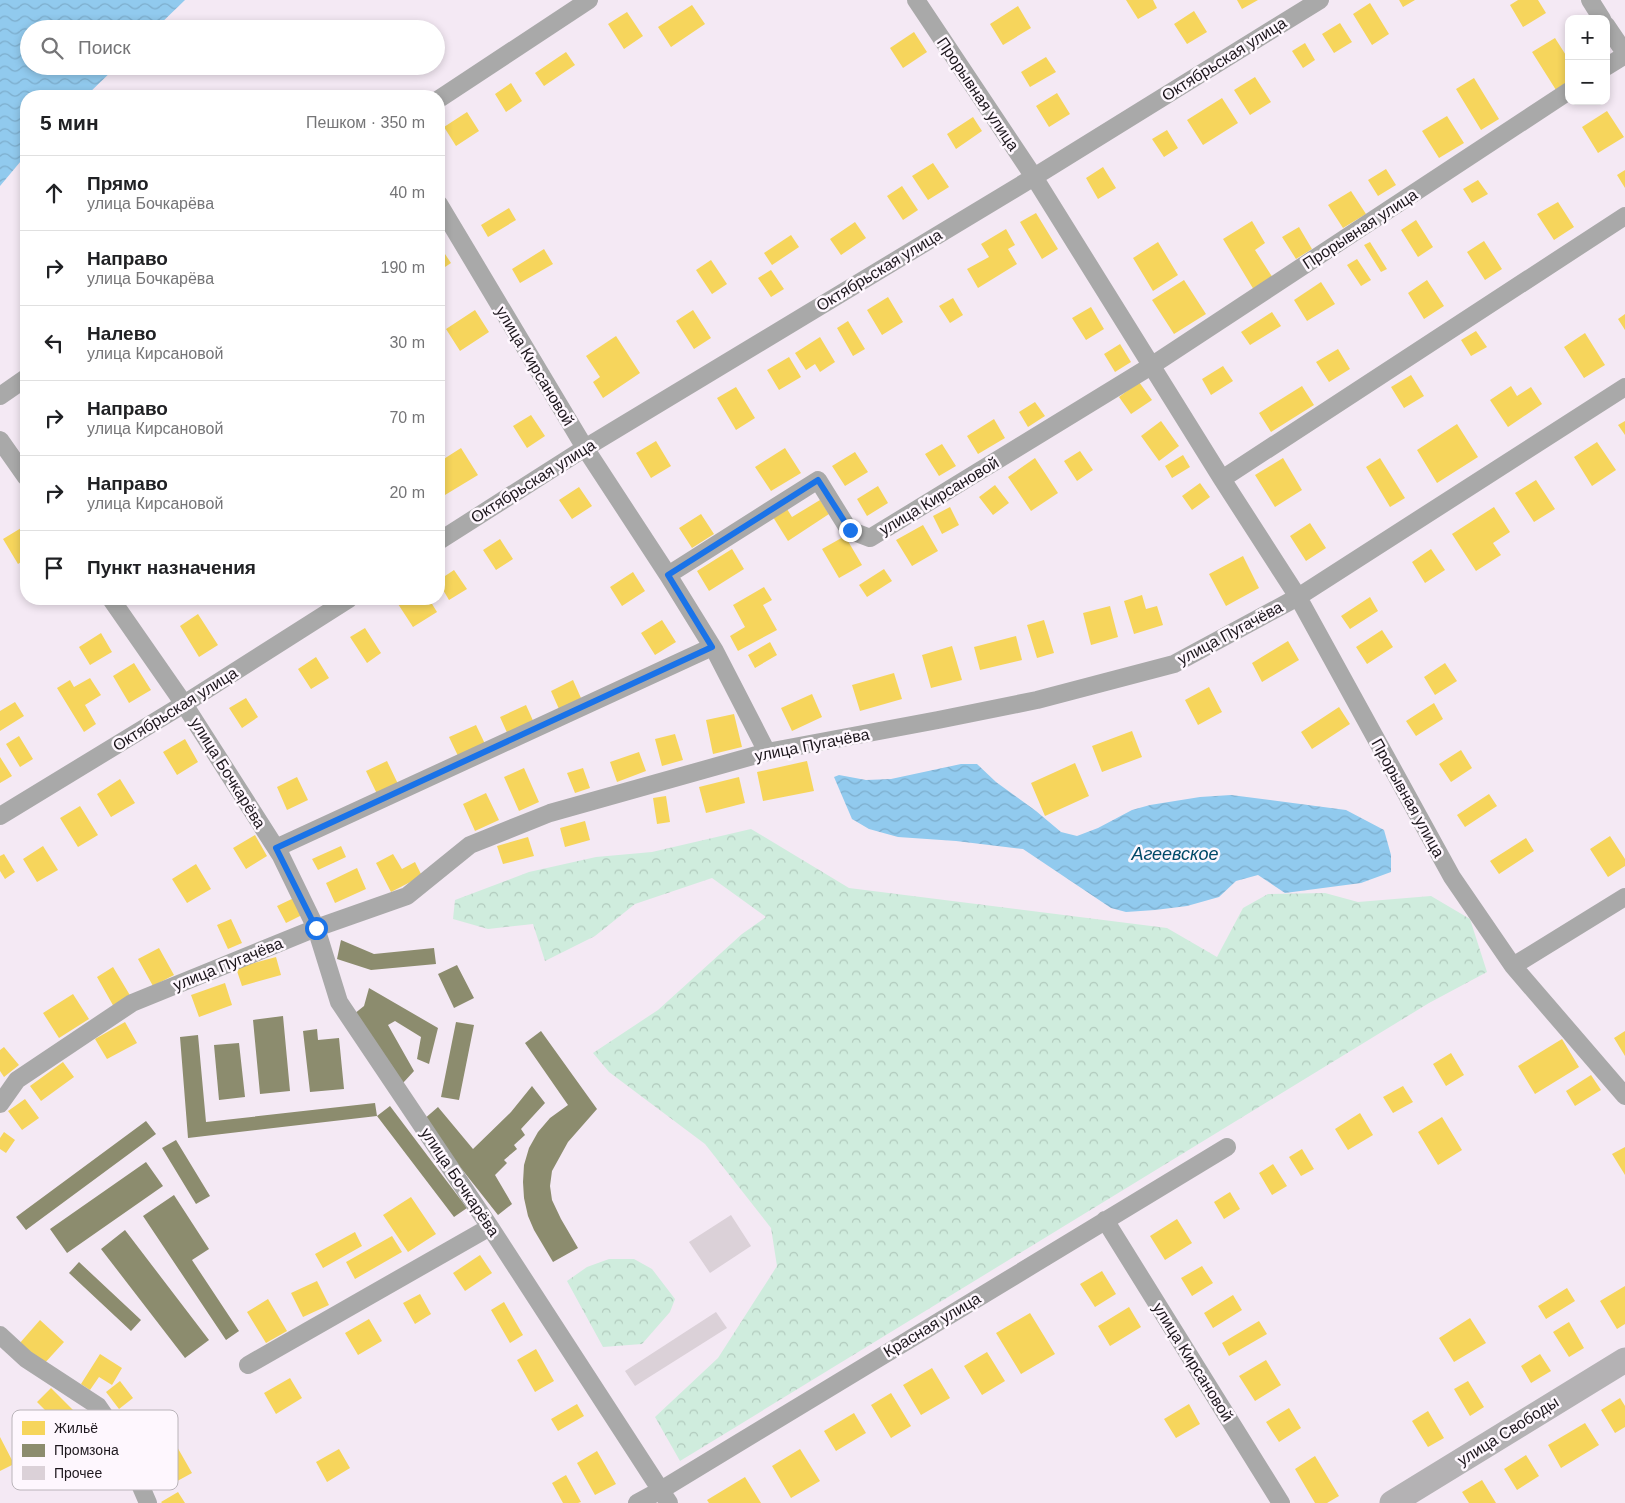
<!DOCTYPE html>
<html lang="ru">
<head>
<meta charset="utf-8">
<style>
  body { margin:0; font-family:Helvetica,sans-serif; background:#f6f6f6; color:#202124 }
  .controls { position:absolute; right:15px; top:15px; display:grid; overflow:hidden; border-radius:10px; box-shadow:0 2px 8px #0003 }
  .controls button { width:45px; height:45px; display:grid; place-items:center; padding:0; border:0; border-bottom:1px solid #e0e0e0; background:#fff; color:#202124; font:25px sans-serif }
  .stop { position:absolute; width:15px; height:15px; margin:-11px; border:4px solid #1a73e8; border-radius:50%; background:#fff }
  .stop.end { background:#1a73e8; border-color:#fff; box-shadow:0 1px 5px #0008 }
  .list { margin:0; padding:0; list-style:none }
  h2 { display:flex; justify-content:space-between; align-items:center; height:65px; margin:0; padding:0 20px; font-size:21px }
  h2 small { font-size:16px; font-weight:400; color:#757577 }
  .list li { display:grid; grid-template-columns:32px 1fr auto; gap:15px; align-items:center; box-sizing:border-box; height:75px; padding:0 20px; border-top:1px solid #e0e0e0 }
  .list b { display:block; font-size:19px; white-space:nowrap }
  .list p { margin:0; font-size:16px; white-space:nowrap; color:#757577 }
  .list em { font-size:16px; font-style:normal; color:#757577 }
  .icon { flex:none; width:28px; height:28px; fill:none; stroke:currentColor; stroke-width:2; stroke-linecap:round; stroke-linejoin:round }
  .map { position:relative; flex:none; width:1625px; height:1503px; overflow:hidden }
  .search { position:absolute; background:#fff; box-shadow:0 2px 8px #0003; left:20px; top:20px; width:425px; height:55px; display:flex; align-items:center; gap:12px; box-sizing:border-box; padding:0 18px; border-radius:28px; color:#757577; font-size:19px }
  .panel { position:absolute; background:#fff; box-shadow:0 2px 8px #0003; left:20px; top:90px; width:425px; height:515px; border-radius:20px }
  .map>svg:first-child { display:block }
</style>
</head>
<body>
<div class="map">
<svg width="1625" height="1503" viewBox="0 0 1625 1503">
  <defs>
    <pattern id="forest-crowns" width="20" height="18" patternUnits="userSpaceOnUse" patternTransform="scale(1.25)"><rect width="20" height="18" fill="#cfecdd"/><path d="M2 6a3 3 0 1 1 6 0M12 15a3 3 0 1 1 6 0" fill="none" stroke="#b1cabd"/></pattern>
    <pattern id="water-waves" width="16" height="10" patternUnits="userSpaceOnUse" patternTransform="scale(1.25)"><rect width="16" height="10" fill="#91caee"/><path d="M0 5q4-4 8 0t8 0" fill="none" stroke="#7dadcc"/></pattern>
  </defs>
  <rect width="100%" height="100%" fill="#f4e9f4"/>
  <path fill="url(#forest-crowns)" d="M751,829L849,888L1167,928L1217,957L1243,908L1268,894L1325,893L1358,902L1431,896L1470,919L1487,972L1429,1003L680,1461L655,1417L718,1358L777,1266L771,1228L705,1144L609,1072L593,1053L658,1010L742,934L766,917L712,878L635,904L595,936L545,961L533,924L488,929L453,919L455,900L529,872L596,857L652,852Z
    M609,1259H634L652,1269L675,1299L670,1312L642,1344L603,1347L567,1281L587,1267Z"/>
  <path fill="url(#water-waves)" d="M0,0H185L155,29H29V66H117L86,96H26V155L0,186Z
    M961,764H977L996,782L1036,811L1061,832L1077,836L1098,828L1132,810L1150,805L1200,797L1231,795L1346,810L1384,830L1391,855V872L1361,883L1285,893L1258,875L1236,881L1219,897L1187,906L1155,910L1126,912L1111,908L1023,849L956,841L898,837L869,829L852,819L834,777L839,775L866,780L891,779Z"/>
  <path fill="#f6d55c" d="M1126,0H1153L1157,8L1138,19Z
    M1237,0H1258L1242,9Z
    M1399,0H1415L1403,7Z
    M1518,0H1538L1546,13L1523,27L1510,5Z
    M1370,3L1389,34L1372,45L1353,14Z
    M692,5L705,24L671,47L658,27Z
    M1018,6L1031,28L1003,45L990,24Z
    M1194,11L1207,32L1187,44L1174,24Z
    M627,12L643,36L624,49L608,24Z
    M1340,23L1352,42L1334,53L1322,34Z
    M914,32L927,52L903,68L890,48Z
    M1555,38L1569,60V83L1556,90L1532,52Z
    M1305,43L1315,60L1303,68L1292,51Z
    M566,52L575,65L544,86L535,73Z
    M1046,57L1056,72L1030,87L1021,72Z
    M1255,77L1271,102L1250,115L1234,90Z
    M1474,78L1499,119L1481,130L1456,89Z
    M511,83L522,101L506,112L495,94Z
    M1057,93L1070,114L1049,127L1036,106Z
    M1222,98L1238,123L1203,145L1187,120Z
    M1607,111L1624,137L1598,153L1582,127Z
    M467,112L479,131L456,146L444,127Z
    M1447,116L1464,143L1439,158L1422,131Z
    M973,117L982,131L956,149L947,134Z
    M1167,130L1178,148L1164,157L1152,139Z
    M933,163L949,187L928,200L912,176Z
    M1103,167L1116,188L1098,199L1086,178Z
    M1386,169L1396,185L1378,196L1368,180Z
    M1625,170V188L1617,175Z
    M1478,180L1488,194L1472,203L1463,189Z
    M902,186L918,210L903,220L887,196Z
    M1351,191L1366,214L1343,228L1328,205Z
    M1558,202L1574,227L1554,240L1537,214Z
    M509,208L516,220L488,237L481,225Z
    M1036,213L1058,249L1042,259L1020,222Z
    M1416,220L1433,247L1418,257L1401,230Z
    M1252,221L1265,243L1255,250L1273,278L1254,290L1223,239Z
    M855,222L866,238L841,255L830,239Z
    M1299,227L1312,249L1296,259L1282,237Z
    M1006,229L1015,245L1008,249L1017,264L978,288L967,269L989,257L981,244Z
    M791,235L799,247L772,265L764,253Z
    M1484,241L1502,269L1485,280L1467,252Z
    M1158,242L1178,275L1153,291L1133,258Z
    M1370,242L1387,269L1381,272L1364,245Z
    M439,245L451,263L439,271Z
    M544,249L553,264L520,283L512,269Z
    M1357,259L1371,280L1361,286L1347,265Z
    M711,260L727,284L712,294L696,270Z
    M771,270L784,289L771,297L758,278Z
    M1184,280L1206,314L1174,334L1152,300Z
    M1427,280L1444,306L1424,319L1408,293Z
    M1321,282L1335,304L1307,321L1294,300Z
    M888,297L903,322L882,335L867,310Z
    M953,298L963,315L950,323L939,306Z
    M1091,307L1104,329L1086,340L1072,318Z
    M475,310L489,332L460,351L446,329Z
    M693,310L711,338L694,349L676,321Z
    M1272,312L1281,326L1250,345L1241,332Z
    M1625,314V330L1618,319Z
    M848,321L865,349L853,356L837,328Z
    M1476,331L1487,347L1471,356L1461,340Z
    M1585,333L1605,365L1584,378L1564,347Z
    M616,336L640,373L603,398L593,382L600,377L586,356Z
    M820,337L835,362L820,372L815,364L806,370L795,353Z
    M1120,344L1131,362L1115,372L1104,354Z
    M1338,349L1350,369L1329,382L1316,362Z
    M789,357L801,377L779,390L767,370Z
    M1223,366L1233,381L1211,395L1202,379Z
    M1411,375L1424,396L1404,408L1391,387Z
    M1139,382L1152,400L1131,414L1119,397Z
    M1302,386L1314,405L1271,432L1259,413Z
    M1511,386L1517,396L1531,387L1542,404L1508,427L1490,400Z
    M736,387L755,418L736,430L717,398Z
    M1035,402L1045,416L1028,427L1019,412Z
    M531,415L545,436L527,448L513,426Z
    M994,419L1005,438L978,454L967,436Z
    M1161,421L1179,446L1159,461L1141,436Z
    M1625,421V435L1618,425Z
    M1457,424L1478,457L1437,483L1417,450Z
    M656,441L671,466L651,478L636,453Z
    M1597,442L1616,470L1592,486L1574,457Z
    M942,444L956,466L939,476L925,454Z
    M461,448L478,475L445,495L439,485V462Z
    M785,448L801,473L771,491L755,467Z
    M1080,451L1093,470L1077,481L1064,461Z
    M855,452L868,472L845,486L832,466Z
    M1183,455L1190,467L1172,478L1165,466Z
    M1035,458L1058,493L1031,511L1008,477Z
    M1283,458L1302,490L1275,507L1255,475Z
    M1380,458L1405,498L1390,507L1366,467Z
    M1536,480L1555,509L1534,522L1515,493Z
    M1200,483L1210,497L1192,510L1182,496Z
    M995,485L1009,503L993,515L979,497Z
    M878,486L888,503L867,516L857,499Z
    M579,487L592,506L572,519L559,500Z
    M820,500L829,514L788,541L773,517L787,509L792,517Z
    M950,507L959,525L942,534L933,516Z
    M1494,507L1510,532L1493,543L1501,555L1476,571L1452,534Z
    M701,514L714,534L692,548L679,528Z
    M1310,523L1326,548L1306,561L1290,536Z
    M26,525V559L18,564L3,539Z
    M923,525L938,551L912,566L896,540Z
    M845,536L862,565L839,578L822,549Z
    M500,539L513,559L496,570L483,550Z
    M732,549L744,569L709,591L697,571Z
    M1431,549L1445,570L1425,583L1412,562Z
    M1243,556L1259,588L1226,606L1209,574Z
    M884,569L892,581L867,597L859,585Z
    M454,570L467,589L449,600L439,583V580Z
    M633,572L645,591L622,606L610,587Z
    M764,587L772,600L763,605L777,630L738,651L730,636L745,627L733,605Z
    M1142,595L1146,609L1157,606L1163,625L1134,634L1124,601Z
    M1370,597L1378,611L1350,629L1341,616Z
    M279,599H290L282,604Z
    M406,599H429L437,612L413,627L398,604Z
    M1110,606L1118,637L1091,645L1083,613Z
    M198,614L218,645L199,657L180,626Z
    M662,620L676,642L655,655L641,633Z
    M1044,620L1054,653L1037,658L1027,625Z
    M365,628L381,653L367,663L350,637Z
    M1382,630L1393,647L1367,664L1356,647Z
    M101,633L112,652L90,665L79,647Z
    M1016,636L1022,660L980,670L974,647Z
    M1288,641L1299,660L1262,682L1252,663Z
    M770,642L777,655L755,668L748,655Z
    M952,646L962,680L931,688L922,655Z
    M316,657L329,678L311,689L298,669Z
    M134,663L151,690L129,703L113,676Z
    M1445,663L1457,681L1435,695L1424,677Z
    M894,673L902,699L860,711L852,685Z
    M90,678L101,695L85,705L96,724L84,732L57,688L70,680L74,687Z
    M573,680L581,698L559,709L551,691Z
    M1209,687L1222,712L1198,725L1185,700Z
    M812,694L822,717L792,731L781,708Z
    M246,698L258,717L242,728L229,708Z
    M15,702L24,716L0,731V711Z
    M1434,703L1443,719L1416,736L1406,721Z
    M526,705L535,725L509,737L500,717Z
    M1339,707L1350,724L1312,749L1301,732Z
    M734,714L742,747L713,754L706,720Z
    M476,725L486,746L459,758L449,737Z
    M1132,731L1142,757L1102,772L1092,746Z
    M675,734L683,760L662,766L655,739Z
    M19,736L33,759L20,767L6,744Z
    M185,739L198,762L177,775L163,752Z
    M1461,750L1472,768L1451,782L1439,764Z
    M639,752L646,771L617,782L610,762Z
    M0,757L12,776L0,783Z
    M387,761L399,786L378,796L366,771Z
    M807,761L814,791L763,801L757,772Z
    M1075,763L1089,796L1045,816L1031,783Z
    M524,768L539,802L519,811L504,777Z
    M583,768L590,788L575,793L567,773Z
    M297,777L308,800L287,810L277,787Z
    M739,777L745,803L706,813L699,787Z
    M120,779L135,803L111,817L97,794Z
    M486,793L499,820L475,831L463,804Z
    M1489,794L1497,806L1465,827L1457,815Z
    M666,796L670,822L657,824L653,798Z
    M80,806L98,835L78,847L60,818Z
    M585,821L590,840L565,847L560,828Z
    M255,835L267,856L246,869L233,848Z
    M1610,836L1625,859V866L1608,877L1590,849Z
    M528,837L534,856L503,864L497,846Z
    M1526,838L1534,851L1499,874L1490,861Z
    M43,846L58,870L37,882L23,859Z
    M341,846L346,857L318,870L312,859Z
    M4,854L15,872L5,879L0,871V856Z
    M393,854L402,869L415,862L422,876L391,892L376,863Z
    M196,864L211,889L187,903L172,879Z
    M357,868L366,889L335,903L326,883Z
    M296,897L304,914L286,923L277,906Z
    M231,919L242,943L228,949L217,925Z
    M159,948L174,975L153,986L138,959Z
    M276,957L281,975L242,986L236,968Z
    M113,967L131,997L114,1007L97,977Z
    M225,983L232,1005L199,1017L191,995Z
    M73,994L89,1019L59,1038L43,1013Z
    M125,1022L137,1043L107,1059L95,1039Z
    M1625,1031V1056L1614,1038Z
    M1562,1039L1579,1067L1535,1094L1518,1066Z
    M4,1047L19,1065L4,1077L0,1071V1050Z
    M1451,1053L1464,1075L1446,1086L1433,1064Z
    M63,1062L74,1077L41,1101L30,1086Z
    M1591,1075L1601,1090L1575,1106L1566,1091Z
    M1403,1086L1413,1102L1393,1113L1383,1097Z
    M25,1099L39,1118L22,1130L8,1111Z
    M1360,1113L1373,1135L1348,1150L1335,1129Z
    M1442,1117L1462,1150L1438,1165L1418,1132Z
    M4,1132L15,1140L6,1153L0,1149V1138Z
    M1625,1147V1175L1612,1154Z
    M1302,1149L1314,1169L1301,1176L1289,1157Z
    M1273,1164L1287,1186L1272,1195L1259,1173Z
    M1230,1192L1240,1209L1224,1219L1214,1202Z
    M411,1197L436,1234L408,1252L383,1215Z
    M1177,1219L1192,1243L1165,1260L1150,1236Z
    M355,1232L362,1246L323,1268L315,1254Z
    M392,1236L402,1252L355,1279L346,1262Z
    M480,1255L492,1273L465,1291L453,1273Z
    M1202,1266L1213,1283L1192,1296L1181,1278Z
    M1102,1271L1116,1294L1095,1307L1080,1284Z
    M317,1281L329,1305L303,1317L291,1293Z
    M1625,1286V1324L1617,1329L1600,1301Z
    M1567,1288L1575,1301L1546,1319L1538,1306Z
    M420,1294L431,1314L415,1324L403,1303Z
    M1233,1295L1242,1310L1213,1328L1204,1313Z
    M268,1299L287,1331L266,1343L247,1312Z
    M504,1302L523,1335L510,1343L491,1310Z
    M1129,1307L1141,1327L1110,1346L1098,1326Z
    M1030,1313L1055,1354L1021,1374L996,1333Z
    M1470,1318L1486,1343L1454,1362L1439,1338Z
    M369,1319L382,1341L358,1355L345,1333Z
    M40,1320L64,1342L43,1365L19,1344Z
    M1259,1321L1267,1334L1229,1356L1222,1343Z
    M1569,1322L1584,1348L1569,1357L1553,1332Z
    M536,1349L554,1381L535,1392L517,1360Z
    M987,1352L1005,1381L982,1395L964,1366Z
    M100,1354L122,1368L112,1385L99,1377L90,1390L81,1384Z
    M1540,1354L1551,1371L1531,1383L1521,1366Z
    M1266,1360L1281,1385L1255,1401L1239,1376Z
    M932,1368L950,1398L921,1415L903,1385Z
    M290,1378L302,1398L276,1414L264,1393Z
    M120,1381L133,1398L119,1409L106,1392Z
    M1468,1381L1484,1407L1470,1416L1454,1389Z
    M51,1388L74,1411L60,1425L37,1402Z
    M891,1393L911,1426L891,1438L871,1405Z
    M1620,1398L1625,1406V1427L1615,1433L1601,1410Z
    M577,1404L584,1416L558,1431L551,1419Z
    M1189,1404L1200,1424L1176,1438L1164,1419Z
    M1289,1408L1301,1428L1279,1442L1266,1422Z
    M1428,1411L1444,1438L1428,1447L1412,1421Z
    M854,1413L866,1433L836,1451L824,1431Z
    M1585,1423L1599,1445L1561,1468L1548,1445Z
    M168,1431L192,1473L170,1485L146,1444Z
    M0,1437L14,1464L0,1471Z
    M339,1449L350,1468L327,1482L316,1462Z
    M800,1449L820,1481L791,1498L772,1466Z
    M597,1451L616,1484L595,1495L577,1463Z
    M1526,1455L1539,1476L1517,1490L1504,1469Z
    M1315,1456L1339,1496L1327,1503H1315L1295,1469Z
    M566,1475L581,1502L578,1503H563L552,1483Z
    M745,1477L761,1503H709L707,1500Z
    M1482,1480L1496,1503H1469L1462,1492Z
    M178,1492L185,1503H162L161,1502Z"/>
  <path fill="#8c8c6e" d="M341,940L374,954L434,948L436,964L371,970L337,959Z
    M457,965L474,998L454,1008L438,974Z
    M369,988L438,1028L429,1064L417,1059L421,1037L395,1021L388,1025L414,1071L403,1083L354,1014L364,1006Z
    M283,1016L290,1091L260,1094L253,1020Z
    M456,1022L474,1025L459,1100L441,1097Z
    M317,1029L318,1040L339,1038L344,1089L310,1092L303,1031Z
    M541,1031L597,1109L568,1142L552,1171L550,1186L552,1200L561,1219L578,1248L553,1262L534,1230L528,1216L524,1198L523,1182L524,1165L529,1148L538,1132L550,1118L568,1105L525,1043Z
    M198,1035L206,1122L375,1103L377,1116L390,1106L467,1208L454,1217L377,1116L188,1138L180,1037Z
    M239,1043L245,1097L219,1100L214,1045Z
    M532,1086L545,1103L521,1129L525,1135L514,1145L517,1149L504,1160L507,1163L495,1175L512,1204L498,1215L423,1120L438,1107L473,1149L511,1112Z
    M146,1121L156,1134L26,1230L16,1217Z
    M176,1140L210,1196L196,1204L162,1148Z
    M146,1162L163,1186L67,1253L50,1229Z
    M174,1195L209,1249L192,1260L239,1331L226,1340L143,1216Z
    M125,1230L209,1340L185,1358L101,1249Z
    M79,1262L141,1320L131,1331L69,1273Z"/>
  <path fill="#dbd1d8" d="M731,1215L751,1246L710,1273L689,1242Z
    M716,1312L727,1328L635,1386L625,1371Z"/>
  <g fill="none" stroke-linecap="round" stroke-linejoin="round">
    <path stroke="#a9a9a9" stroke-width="18" d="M916,0L1034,177L1222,479L1298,597L1452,877L1513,966L1625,1096
      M1590,0L1602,19
      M1606,25L1625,53
      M1606,67L1625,55
      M439,99L589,0
      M439,204L585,448L668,575L715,651L767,752
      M0,396L26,378
      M0,440L26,477
      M1222,479L1625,216
      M439,541L585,448L1034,177L1320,0
      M668,575L818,480L849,530L870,538L1151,366L1569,91
      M111,599L184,704L281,856L316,928L339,1002L490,1227L669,1503
      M0,816L184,704L349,599
      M276,848L712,647
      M1513,966L1625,897
      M0,1104L17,1080L132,1003L316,928L407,896L470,845L550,813L767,752L938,720L1037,700L1174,664L1298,597L1625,387
      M1105,1220L1281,1503
      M0,1335L26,1359L98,1406L120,1438L148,1503
      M248,1365L490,1227
      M637,1503L661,1490L1227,1147"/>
    <path stroke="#b4b2b4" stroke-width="25" d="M1392,1503L1625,1360"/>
  </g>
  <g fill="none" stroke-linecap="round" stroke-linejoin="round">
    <path stroke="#1a73e8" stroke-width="6" d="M316,928L276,848L712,647L668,575L818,480L850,530"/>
  </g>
  <g text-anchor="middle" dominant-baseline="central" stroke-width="5" stroke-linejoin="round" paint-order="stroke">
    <g font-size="16" fill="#1d171d" stroke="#fef7fe">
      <text transform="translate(1224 59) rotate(-32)">Октябрьская улица</text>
      <text transform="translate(978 94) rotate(56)">Прорывная улица</text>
      <text transform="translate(1360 229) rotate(-33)">Прорывная улица</text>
      <text transform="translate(879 270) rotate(-31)">Октябрьская улица</text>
      <text transform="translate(535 366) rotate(59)">улица Кирсановой</text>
      <text transform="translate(533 481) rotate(-32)">Октябрьская улица</text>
      <text transform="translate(939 496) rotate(-31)">улица Кирсановой</text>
      <text transform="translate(1230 633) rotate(-28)">улица Пугачёва</text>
      <text transform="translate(175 709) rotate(-32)">Октябрьская улица</text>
      <text transform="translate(812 745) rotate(-11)">улица Пугачёва</text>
      <text transform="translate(228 773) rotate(58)">улица Бочкарёва</text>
      <text transform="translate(1408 798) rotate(61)">Прорывная улица</text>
      <text transform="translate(228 964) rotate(-22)">улица Пугачёва</text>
      <text transform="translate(460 1182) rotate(56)">улица Бочкарёва</text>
      <text transform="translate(932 1325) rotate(-31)">Красная улица</text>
      <text transform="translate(1193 1362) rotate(58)">улица Кирсановой</text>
      <text transform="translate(1508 1431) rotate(-32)">улица Свободы</text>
    </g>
    <g font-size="18" font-style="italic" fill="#004968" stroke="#fef7fe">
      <text x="1175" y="854">Агеевское</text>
    </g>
  </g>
  <rect x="12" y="1410" width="166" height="80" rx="8" fill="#fef7fe" stroke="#bab4ba" stroke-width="1"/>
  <rect x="22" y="1421" width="23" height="14" fill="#f6d55c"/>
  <rect x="22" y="1444" width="23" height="13" fill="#8c8c6e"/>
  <rect x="22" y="1466" width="23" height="14" fill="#dbd1d8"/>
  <g font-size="14" fill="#1d171d">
    <text x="54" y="1433">Жильё</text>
    <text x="54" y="1455">Промзона</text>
    <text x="54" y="1478">Прочее</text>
  </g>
</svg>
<div class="controls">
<button>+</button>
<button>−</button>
</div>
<div class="stop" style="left:316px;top:928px"></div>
<div class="stop end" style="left:850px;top:530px"></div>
<div class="search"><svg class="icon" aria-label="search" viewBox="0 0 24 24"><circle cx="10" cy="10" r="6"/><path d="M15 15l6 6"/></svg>Поиск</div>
<section class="panel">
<h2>5 мин<small>Пешком · 350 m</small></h2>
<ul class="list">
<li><svg class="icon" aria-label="ahead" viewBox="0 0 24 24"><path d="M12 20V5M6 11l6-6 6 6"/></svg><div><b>Прямо</b><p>улица Бочкарёва</p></div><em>40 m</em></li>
<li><svg class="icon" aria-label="right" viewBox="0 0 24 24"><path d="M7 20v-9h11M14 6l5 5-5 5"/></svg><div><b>Направо</b><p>улица Бочкарёва</p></div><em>190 m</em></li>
<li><svg class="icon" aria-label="left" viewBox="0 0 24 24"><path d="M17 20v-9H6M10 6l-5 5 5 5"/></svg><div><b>Налево</b><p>улица Кирсановой</p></div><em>30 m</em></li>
<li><svg class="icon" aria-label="right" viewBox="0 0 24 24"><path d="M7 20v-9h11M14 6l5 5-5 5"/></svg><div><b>Направо</b><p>улица Кирсановой</p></div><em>70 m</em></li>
<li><svg class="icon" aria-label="right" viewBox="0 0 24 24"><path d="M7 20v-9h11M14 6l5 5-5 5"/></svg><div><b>Направо</b><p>улица Кирсановой</p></div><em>20 m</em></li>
<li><svg class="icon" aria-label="arrive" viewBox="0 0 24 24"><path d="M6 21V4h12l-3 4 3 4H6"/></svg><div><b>Пункт назначения</b></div></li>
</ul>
</section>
</div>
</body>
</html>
